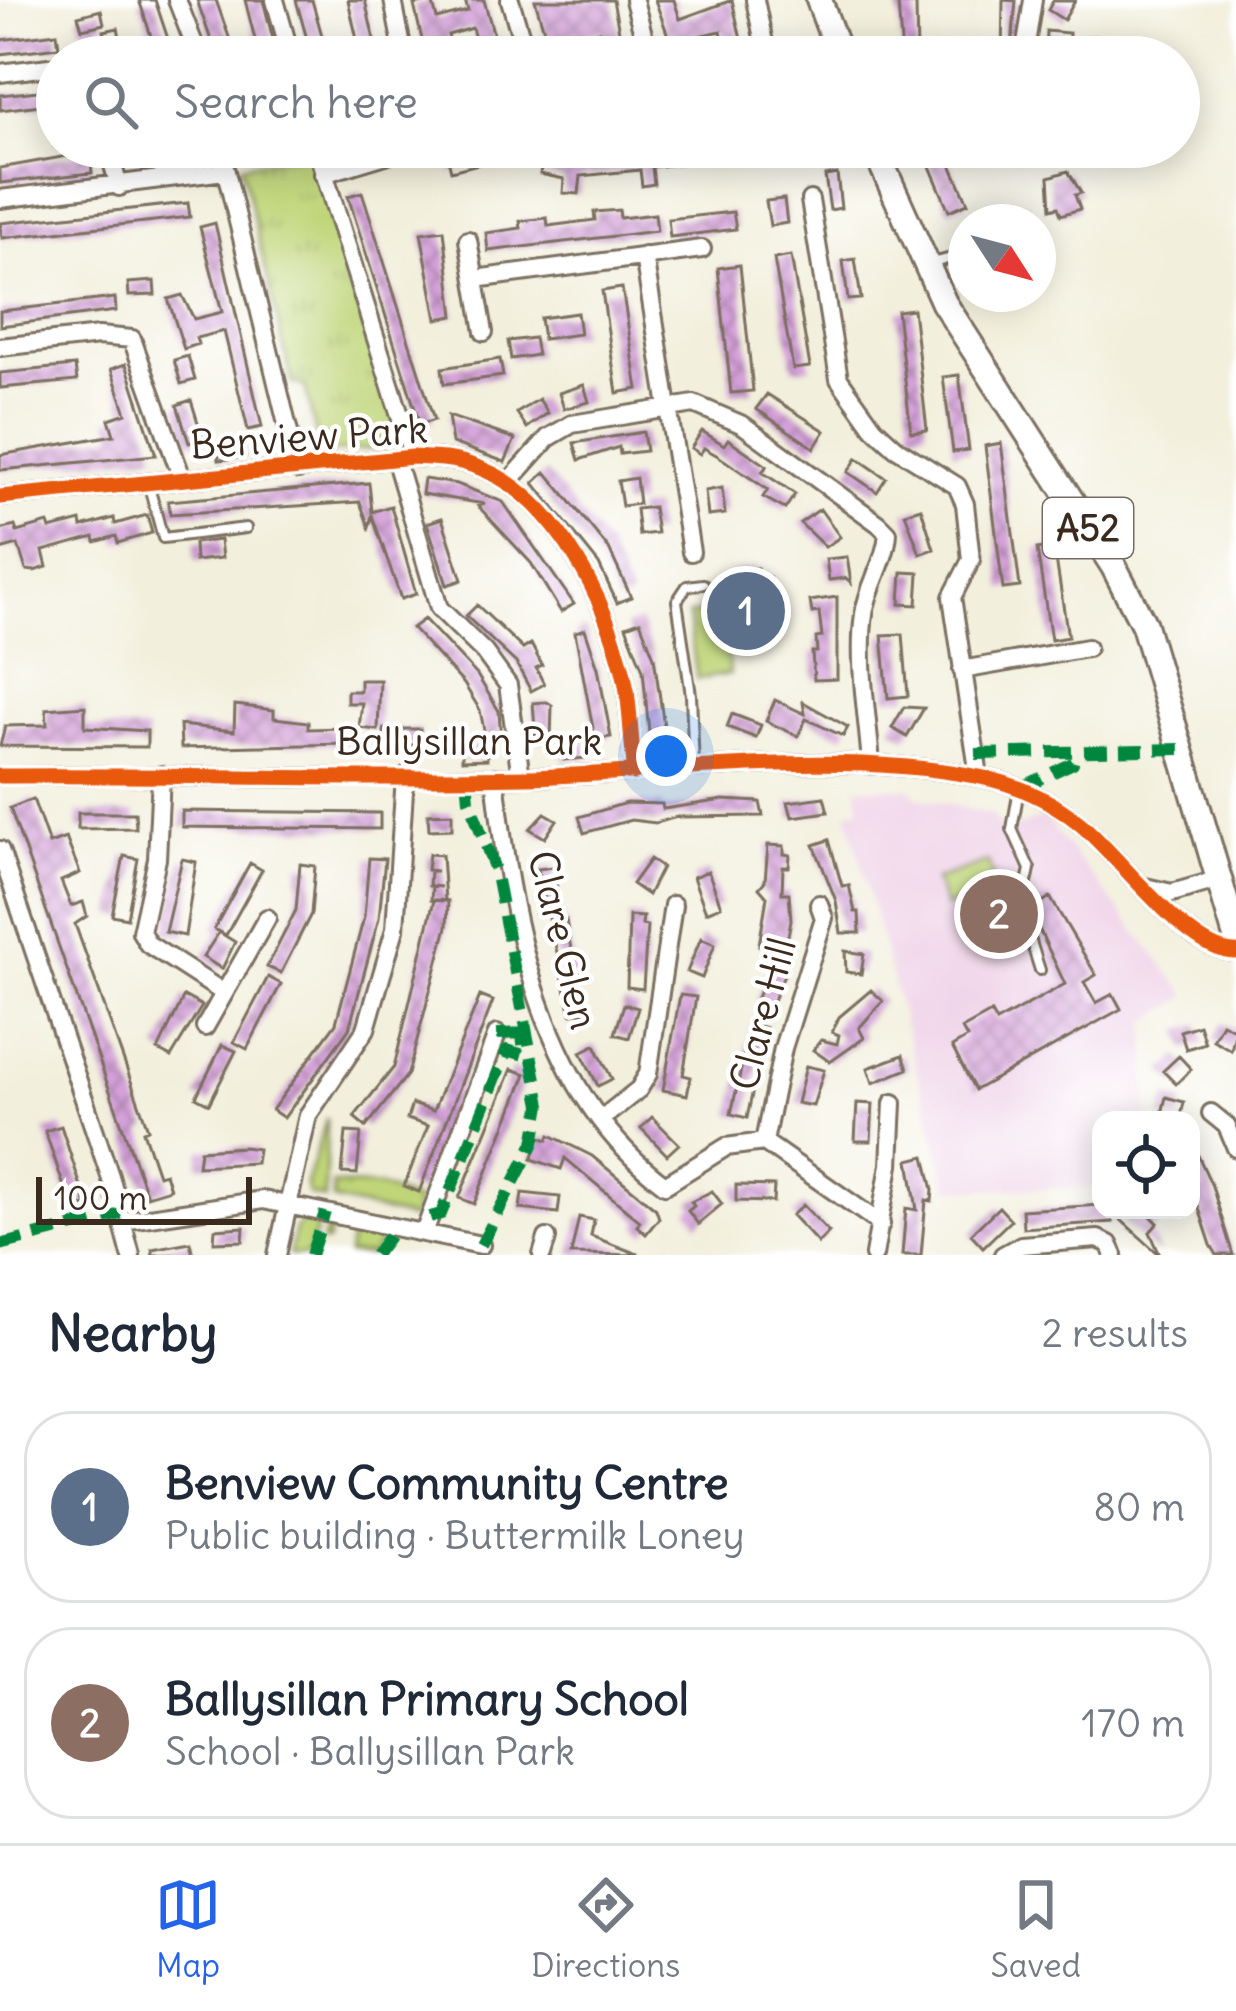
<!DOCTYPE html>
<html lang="en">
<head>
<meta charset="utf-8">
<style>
  body { margin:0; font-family:Delius,sans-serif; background:#f6f6f7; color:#1f2937 }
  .controls { position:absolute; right:36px; bottom:36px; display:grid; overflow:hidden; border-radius:24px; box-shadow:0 6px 30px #0003 }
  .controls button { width:108px; height:108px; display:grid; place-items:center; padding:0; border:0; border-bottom:3px solid #e0e1e3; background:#fff; color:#1f2937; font:60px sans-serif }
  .compass { position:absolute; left:948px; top:204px; width:108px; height:108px; border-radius:50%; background:#fff; box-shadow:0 6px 30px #0003; rotate:126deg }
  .scale { position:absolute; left:36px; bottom:30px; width:216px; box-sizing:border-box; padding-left:12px; border:6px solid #3b2a1e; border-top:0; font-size:33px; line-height:42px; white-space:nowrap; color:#3b2a1e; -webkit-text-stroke:9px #fff; paint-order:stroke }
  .you { position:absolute; left:666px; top:756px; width:42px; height:42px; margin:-30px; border:9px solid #fff; border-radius:50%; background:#1a73e8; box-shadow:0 0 0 18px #1a73e833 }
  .badge { display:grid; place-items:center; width:78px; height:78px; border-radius:50%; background:#2563eb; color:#fff; font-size:39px; font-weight:700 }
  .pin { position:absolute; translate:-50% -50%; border:6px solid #fff; box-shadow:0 3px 12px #0006 }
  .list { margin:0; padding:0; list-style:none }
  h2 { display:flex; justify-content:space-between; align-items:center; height:156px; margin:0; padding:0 48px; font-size:51px }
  h2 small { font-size:39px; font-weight:400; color:#747a83 }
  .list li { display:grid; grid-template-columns:78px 1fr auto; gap:36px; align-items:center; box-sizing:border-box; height:192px; margin:0 24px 24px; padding:0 24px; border:3px solid #e0e1e3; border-radius:48px }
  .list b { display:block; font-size:45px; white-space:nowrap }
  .list p { margin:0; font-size:39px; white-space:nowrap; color:#747a83 }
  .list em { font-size:39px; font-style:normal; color:#747a83 }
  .icon { flex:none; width:66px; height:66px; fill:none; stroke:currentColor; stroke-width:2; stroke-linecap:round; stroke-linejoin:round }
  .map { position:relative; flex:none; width:1236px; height:1255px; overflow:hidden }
  .search { position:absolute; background:#fff; box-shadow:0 6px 30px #0003; left:36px; right:36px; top:36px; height:132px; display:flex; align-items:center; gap:30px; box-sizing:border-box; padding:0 42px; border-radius:66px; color:#747a83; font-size:45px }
  .sheet { height:588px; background:#fff }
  nav { display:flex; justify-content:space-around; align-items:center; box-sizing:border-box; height:168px; border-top:3px solid #e0e1e3; background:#fff; font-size:33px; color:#747a83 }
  nav a { display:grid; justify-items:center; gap:6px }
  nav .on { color:#2563eb }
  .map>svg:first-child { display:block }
</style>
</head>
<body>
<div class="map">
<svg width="1236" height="1255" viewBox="0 0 1236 1255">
  <defs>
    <pattern id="grass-tufts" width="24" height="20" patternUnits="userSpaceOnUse" patternTransform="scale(3)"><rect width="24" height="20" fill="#bfd578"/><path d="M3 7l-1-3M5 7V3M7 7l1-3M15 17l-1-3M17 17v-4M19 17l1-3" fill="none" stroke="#a5b767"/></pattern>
    <pattern id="building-cross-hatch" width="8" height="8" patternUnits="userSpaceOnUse" patternTransform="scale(3)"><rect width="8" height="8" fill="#d4a0d9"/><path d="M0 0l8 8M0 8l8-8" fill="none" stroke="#ad83af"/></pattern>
  </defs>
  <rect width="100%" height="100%" fill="#fff"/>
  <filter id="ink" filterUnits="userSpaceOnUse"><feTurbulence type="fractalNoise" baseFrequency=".00833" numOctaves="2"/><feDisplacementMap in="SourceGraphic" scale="24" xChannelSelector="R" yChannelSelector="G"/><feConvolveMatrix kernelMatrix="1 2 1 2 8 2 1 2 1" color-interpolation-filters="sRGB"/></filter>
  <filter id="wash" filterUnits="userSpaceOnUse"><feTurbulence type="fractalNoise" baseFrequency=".004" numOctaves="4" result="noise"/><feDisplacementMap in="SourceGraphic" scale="48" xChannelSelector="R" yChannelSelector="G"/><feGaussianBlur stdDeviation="2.7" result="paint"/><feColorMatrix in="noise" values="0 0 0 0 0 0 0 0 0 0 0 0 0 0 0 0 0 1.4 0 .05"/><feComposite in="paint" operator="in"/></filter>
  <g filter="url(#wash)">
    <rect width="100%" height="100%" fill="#f2efdc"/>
    <path fill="#eed0e7" d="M857,787L911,788L917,797L992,815L1004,832L1044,817L1188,996L1147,1022V1120H1101V1188L949,1189L847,812L861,808Z"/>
    <path fill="url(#grass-tufts)" stroke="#7d804b" stroke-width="3" d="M312,153L396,425L391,443L384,448L317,453L305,444L317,440L305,386L292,383L241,165Z
      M327,1118L325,1199L308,1194L306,1184Z
      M333,1184L380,1187L416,1201L413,1219L333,1200Z
      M305,1218L319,1221L308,1255H289L295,1229Z
      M329,1222L386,1236L371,1255L348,1254L351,1234L331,1229L328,1242H322Z"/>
    <path fill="#bfd578" stroke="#7d804b" stroke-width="3" d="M721,610L730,674L697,679L688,615Z
      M988,862L997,889L945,907L935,880Z"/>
    <g id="blocks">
      <path fill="url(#building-cross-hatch)" d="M139,0H155L174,57H158Z
        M197,0H216L230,40L213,46Z
        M245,0H263L276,51L259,55Z
        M296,0H312L328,57H312Z
        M348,0H365L378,57H361Z
        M465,0H484L500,57H480L472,28L448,35L453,57H426L414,5L432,1L437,19L468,11Z
        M535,0H613L623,52L605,56L599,31L567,40L569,49L551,54Z
        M655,0H674L680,19L732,0L745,57H727L721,31L689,38L691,47L674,52Z
        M1003,0L1016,1L1011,57H1002Z
        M1053,1H1075L1064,20L1048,10Z
        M898,4H916L917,57H902Z
        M101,10L104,24L82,29L78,16Z
        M118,28L123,50L110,54L104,31Z
        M1046,31L1069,33L1068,57H1045Z
        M57,33L59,47L0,54V40Z
        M1093,36L1119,38L1118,57H1091Z
        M57,89V103L0,110V95Z
        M149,147H172L174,162L152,165Z
        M445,147H480L483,163L451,171Z
        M669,147H770V154L652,167L654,184L642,186L640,170L581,176L579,194L563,193L564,179L540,174L543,156L578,163L577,158Z
        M934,147L941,164L949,160L968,203L949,211L924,152Z
        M90,152L92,173L0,183V168Z
        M1068,171L1081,193L1075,195L1080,209L1061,215L1058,207L1051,209L1049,177Z
        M837,174L841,208L830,210L825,176Z
        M362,192L434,420L420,425L348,196Z
        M784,199L787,223L770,226L766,201Z
        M188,203L190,217L2,238L0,223Z
        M619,210L620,218L655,214L657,231L488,251L486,233L521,228L520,221L547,218L548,226L595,220L594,212Z
        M733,212L736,229L670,237L668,219Z
        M215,223L262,427L248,430L224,331L196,338L198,344L184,349L168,299L182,295L194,319L222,312L200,227Z
        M444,230L454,316L437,319L421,233Z
        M791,256L810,367L793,369L774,259Z
        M855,259L861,299L848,300L843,261Z
        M740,265L753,391L731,393L718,268Z
        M154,281L155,295L129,296L128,283Z
        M622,288L638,389L617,393L602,291Z
        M115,298L116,311L0,326V311Z
        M913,309L927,430L911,432L897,311Z
        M577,313L580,334L543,339L540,318Z
        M534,338L537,355L511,359L508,341Z
        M188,356L195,380L181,384L174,360Z
        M500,359L503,376L444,384L442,368Z
        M126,364L156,455L0,470V455L114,435L109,419L126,413L111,369Z
        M75,366L77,381L0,388V373Z
        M959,375L969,450L953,452L943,377Z
        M584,385L589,402L564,409L559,393Z
        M767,394L825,431L814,448L756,409Z
        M539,399L548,413L527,428L517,413Z
        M191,400L203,439L189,443L177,405Z
        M448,416L515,439L505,462L452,443Z
        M702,431L724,445L728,439L767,466L762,472L795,494L785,509L763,497L768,490L718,456L704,448L700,454L691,448Z
        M643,432L646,451L620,454L619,447L579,460L574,443Z
        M243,443L245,457L219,460L218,446Z
        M1001,443L1020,587L1003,589L985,446Z
        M857,458L886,478L877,492L848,472Z
        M546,472L609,549L631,597L617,603L599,564L534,483Z
        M636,478L639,504L622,506L618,481Z
        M424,479L457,484L503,502L574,604L561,612L531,563L478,506L485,504L422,494Z
        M369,483L372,512L391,506L416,594L401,599L372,515L369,527L360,502L170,514L168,501Z
        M722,488L725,514L708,516L705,491Z
        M653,507L657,533L639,535L636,509Z
        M921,508L934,549L920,554L905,513Z
        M820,509L840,537L825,547L800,523Z
        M147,515L152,533L118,543L116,536L95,542L94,537L43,551L47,567L34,571L26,570L18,545L0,550V530L15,526L17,532L48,523L50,529L81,521L82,527L114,518L115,524Z
        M442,518L462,580L447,585L427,523Z
        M220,540L222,558L195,561L194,543Z
        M1054,546L1068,637L1051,640L1037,549Z
        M847,557L851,583L846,578L829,580L826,559Z
        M757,568L759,578L769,577L772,595L760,597L766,630L741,634L739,625L733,626L726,579L731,572Z
        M902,572L919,573L917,605L900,604Z
        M837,597V679L814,680L812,652H817L816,638L822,637L819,612L812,613L810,601Z
        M477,605L523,649L531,644L542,665L536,668L544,684L531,691L516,663L466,616Z
        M424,619L477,675L499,711L501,739L486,740L480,710L464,684L412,628Z
        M640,621L654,657L666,740L650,743L643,670L626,626Z
        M585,629L598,668L611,737L595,739L575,632Z
        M903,634L908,696L888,698L882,635Z
        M360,680H380L378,730L359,728L362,703H347V691H360Z
        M775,700L805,714L803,702L848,727L843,736L806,719L798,736L766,721Z
        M547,702L552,705L551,741L536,742L533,703Z
        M235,705L274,710V718L308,722V729L344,728V744L181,748L180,725L234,731Z
        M85,706V727L147,731V747L0,746L5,726L47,725L46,709Z
        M904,707L924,708L907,737L892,728Z
        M732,714L761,725L756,738L727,727Z
        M384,729H420L419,745H384Z
        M587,742L588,758L564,760L563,744Z
        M486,746L487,759L462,760V748Z
        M824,797L828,812L792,817L788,802Z
        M33,799L49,844L66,838L80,873L61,881L71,906L83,902L87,916L75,924L148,1129L143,1131L158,1175L165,1173L170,1189L147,1196L10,808Z
        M723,800L760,802L763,816L677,817L656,823L631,820L584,833L579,817L626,803L662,804L663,809Z
        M182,811L380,813V829L182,827Z
        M78,813H135L136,828L78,829Z
        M452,813V829L429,830L428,814Z
        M545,813L557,820L545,838L530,829Z
        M829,840L842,886L849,885L855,912H859L860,933H841L836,901L814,845Z
        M768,845L784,846V854L790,855L789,867H783L782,893H789L791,920L786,946L759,945L767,897L759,888L765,881Z
        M429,854L442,855L445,901L431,900L432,886L441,887L429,886L430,871H437L427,870Z
        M124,856L138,859L127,918L112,915Z
        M369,858L385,859L379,918L349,1029L284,1118L272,1110L336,1023L364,917Z
        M182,859L196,862L185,936L165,932Z
        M650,859L662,867L648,895L632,884Z
        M250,863L262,870L226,935L214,929Z
        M300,864L315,866L311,914L281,973L267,967L296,910Z
        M554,867L561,921L566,920L575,973L579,972L576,989L584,1012L571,1014L538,869Z
        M708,871L721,906L706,912L693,877Z
        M1050,897L1096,975L1084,982L1096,1003L1113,994L1121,1009L975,1090L952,1047L967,1038L962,1029L991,1013L996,1022L1065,984L1030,910Z
        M434,900L448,901L447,927L408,1074L366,1127L354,1117L394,1067Z
        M629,916L643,917L642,925L647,926L643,989L627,987Z
        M219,932L235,942L222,969L203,957Z
        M701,938L715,944L702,978L687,972Z
        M845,951L864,954L861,974L846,972Z
        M770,966L785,972L771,1005L756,1000Z
        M268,977L281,984L247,1049L234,1042Z
        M871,990L883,1001L859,1028L864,1038L830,1062L813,1050L821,1040L837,1044L839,1035L832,1032L839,1017Z
        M680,995L696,997L683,1075L691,1077L687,1095L663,1090Z
        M184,996L202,1006L171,1057L158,1050Z
        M480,996L493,1001L419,1192L404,1186L428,1126L407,1119L412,1104L433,1111Z
        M624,1004L638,1008L629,1038L615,1034Z
        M1222,1023L1236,1030L1231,1050L1213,1040Z
        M751,1024L766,1028L747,1118L731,1114Z
        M1199,1025L1205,1043L1186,1049L1180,1031Z
        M222,1045L236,1051L209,1104L196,1097Z
        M595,1045L612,1079L598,1086L581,1052Z
        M903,1055L908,1069L873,1083L868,1068Z
        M1179,1056L1191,1069L1176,1084L1163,1071Z
        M806,1066L824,1070L813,1106L797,1103Z
        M512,1069L526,1074L474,1204L459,1198Z
        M1166,1097L1184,1102L1180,1120L1161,1118Z
        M857,1103L873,1104L871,1141H855Z
        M652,1117L679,1144L667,1155L641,1128Z
        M61,1126L87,1205L72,1210L45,1131Z
        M346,1132L361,1133L357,1174L342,1173Z
        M550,1135L592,1156L656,1209L659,1218L646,1234L637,1226L640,1221L565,1158L561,1169L532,1159L540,1137L548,1140Z
        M1191,1140L1212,1186L1233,1255H1217L1211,1245L1191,1184Z
        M244,1147L258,1149L256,1163L198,1166L200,1150Z
        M925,1156L933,1190L932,1201L926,1200L921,1255H902L906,1208L917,1210L909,1160Z
        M736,1185L774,1186L773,1202L736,1201Z
        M712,1191L722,1204L698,1224L688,1211L694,1206L691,1202Z
        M522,1193L560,1197L558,1213L520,1209Z
        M803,1205L829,1232L818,1243L792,1215Z
        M1101,1205V1210H1112L1113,1222L1023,1228L1022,1210Z
        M999,1207L1011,1220L983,1247L971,1234Z
        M1129,1210H1145L1158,1223L1150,1232L1160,1255L1120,1219Z
        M579,1217L594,1220L591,1236L640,1255L571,1254Z
        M244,1227L243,1241L214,1242L215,1229Z
        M190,1242L193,1255H153L152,1249Z"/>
    </g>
  </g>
  <g filter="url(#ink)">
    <use href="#blocks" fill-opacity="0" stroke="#7b6f60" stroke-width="3"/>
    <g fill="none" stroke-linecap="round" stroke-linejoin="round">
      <g stroke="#7b6f60" stroke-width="14">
        <path id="lane" d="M996,222L1005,217L1012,222
          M1038,223L1039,222
          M933,263L966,254
          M148,483L163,538L246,528
          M694,768L691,695L677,601L687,586L703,584
          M1019,789L1012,829L1030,869L1021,910L1040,970"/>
      </g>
      <g stroke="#7b6f60" stroke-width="22">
        <path id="street" d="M177,0L199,57
          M275,0L291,57
          M393,0L404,57
          M510,0L527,57
          M634,0L648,53
          M755,0L767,57
          M1024,57L1033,0
          M0,73L57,66
          M108,147L119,187
          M220,147L298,470
          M316,147L413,457
          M323,174L412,147
          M0,199L225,171
          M810,200L839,379L874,428L896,448L957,486L965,504L971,560L952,597L979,776
          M468,240L484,332
          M644,256L691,552
          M475,279L702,249
          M0,347L99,336L132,339L182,478
          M395,458L439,608L484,652L508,685L521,777
          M508,483L548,438L572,424L694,404L743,425L879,524L888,533C886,562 868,585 864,614C857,662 868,717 871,765
          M0,497L413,457C431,458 451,458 468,464C549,487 600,588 621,663C631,697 630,738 635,773
          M962,670L1087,648
          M161,775L157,859L141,932L148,944L224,993
          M0,776C175,774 352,781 527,777C675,773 833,748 980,777C1017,784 1049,799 1078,822C1116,852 1189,954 1236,952
          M495,777C511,922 540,1093 665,1185L726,1147L764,1142L881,1224
          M0,850L110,1176L131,1255
          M1145,887L1172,893L1217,880
          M205,1027L267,918
          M1211,1113L1227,1126L1236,1148
          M600,1120L639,1089L648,1074L673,905
          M764,1142L783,1048L824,918L819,904
          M123,1221L263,1200L481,1245
          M424,1233L497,1034
          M277,1255L308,1115L366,1029L395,929L405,776
          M542,1255L547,1238
          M874,1255L890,1165L893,1103
          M1003,1255L1021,1245L1098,1239L1109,1244L1114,1255"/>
      </g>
      <g stroke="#7b6f60" stroke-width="30">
        <path id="primary" d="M819,0L840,57
          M874,147L944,303L1114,567L1144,625L1236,937"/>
      </g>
      <use href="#lane" stroke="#fff" stroke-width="8"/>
      <use href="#street" stroke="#fff" stroke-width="16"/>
      <use href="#primary" stroke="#fff" stroke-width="24"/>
      <path stroke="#00873e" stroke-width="12" stroke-dasharray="24 12" stroke-linecap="butt" d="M976,754L1180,749
        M467,777L469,800L495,870L541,1105L534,1143L481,1245
        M1020,788L1073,763L1076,752
        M497,1034L528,1033
        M430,1217L441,1214L507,1050L524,1055L522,1033
        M0,1245L121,1214
        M311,1255L325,1212
        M375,1255L396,1227"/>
      <g stroke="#fff" stroke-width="22">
        <path id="cycleway" d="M0,497L413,457C431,458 451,458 468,464C549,487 600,588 621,663C631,697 630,738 635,773
          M0,776C175,774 352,781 527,777C675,773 833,748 980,777C1017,784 1049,799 1078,822C1116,852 1189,954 1236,952"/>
      </g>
      <use href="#cycleway" stroke="#e8590c" stroke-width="15"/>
    </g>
  </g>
  <g text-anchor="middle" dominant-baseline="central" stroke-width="9" stroke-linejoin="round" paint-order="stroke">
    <rect fill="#fff" stroke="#766a62" stroke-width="3" x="1043" y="498" width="90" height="60" rx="9"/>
    <g font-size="36" font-weight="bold" fill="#3b2a1e">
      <text x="1088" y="528">A52</text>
    </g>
    <g font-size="39" fill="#3b2a1e" stroke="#fff">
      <text transform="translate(309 437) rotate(-4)">Benview Park</text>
      <text x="469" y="741">Ballysillan Park</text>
      <text transform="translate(563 940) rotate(76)">Clare Glen</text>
      <text transform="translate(763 1014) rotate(-75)">Clare Hill</text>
    </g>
  </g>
</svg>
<div class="controls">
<button><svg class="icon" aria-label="locate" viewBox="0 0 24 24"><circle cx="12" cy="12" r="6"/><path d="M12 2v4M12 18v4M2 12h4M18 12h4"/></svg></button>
</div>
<svg class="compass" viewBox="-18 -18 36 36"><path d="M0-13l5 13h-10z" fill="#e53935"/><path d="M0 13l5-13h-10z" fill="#747a83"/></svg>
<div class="scale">100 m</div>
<div class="you"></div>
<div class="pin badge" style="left:746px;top:611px;background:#5c6f8a">1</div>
<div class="pin badge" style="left:999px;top:914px;background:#8d6e63">2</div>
<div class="search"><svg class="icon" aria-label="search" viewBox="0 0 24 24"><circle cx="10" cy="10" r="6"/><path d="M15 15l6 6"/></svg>Search here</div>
</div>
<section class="sheet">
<h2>Nearby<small>2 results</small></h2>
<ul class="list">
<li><span class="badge" style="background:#5c6f8a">1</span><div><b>Benview Community Centre</b><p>Public building · Buttermilk Loney</p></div><em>80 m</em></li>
<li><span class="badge" style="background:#8d6e63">2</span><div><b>Ballysillan Primary School</b><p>School · Ballysillan Park</p></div><em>170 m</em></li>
</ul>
</section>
<nav>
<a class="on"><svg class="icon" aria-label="map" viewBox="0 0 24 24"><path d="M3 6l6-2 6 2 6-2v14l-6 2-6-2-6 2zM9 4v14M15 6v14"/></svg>Map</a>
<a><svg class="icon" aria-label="directions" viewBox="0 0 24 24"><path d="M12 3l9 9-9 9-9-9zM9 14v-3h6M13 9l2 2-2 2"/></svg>Directions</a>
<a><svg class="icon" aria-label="saved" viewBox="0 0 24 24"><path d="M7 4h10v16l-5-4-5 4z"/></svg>Saved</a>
</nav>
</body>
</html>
